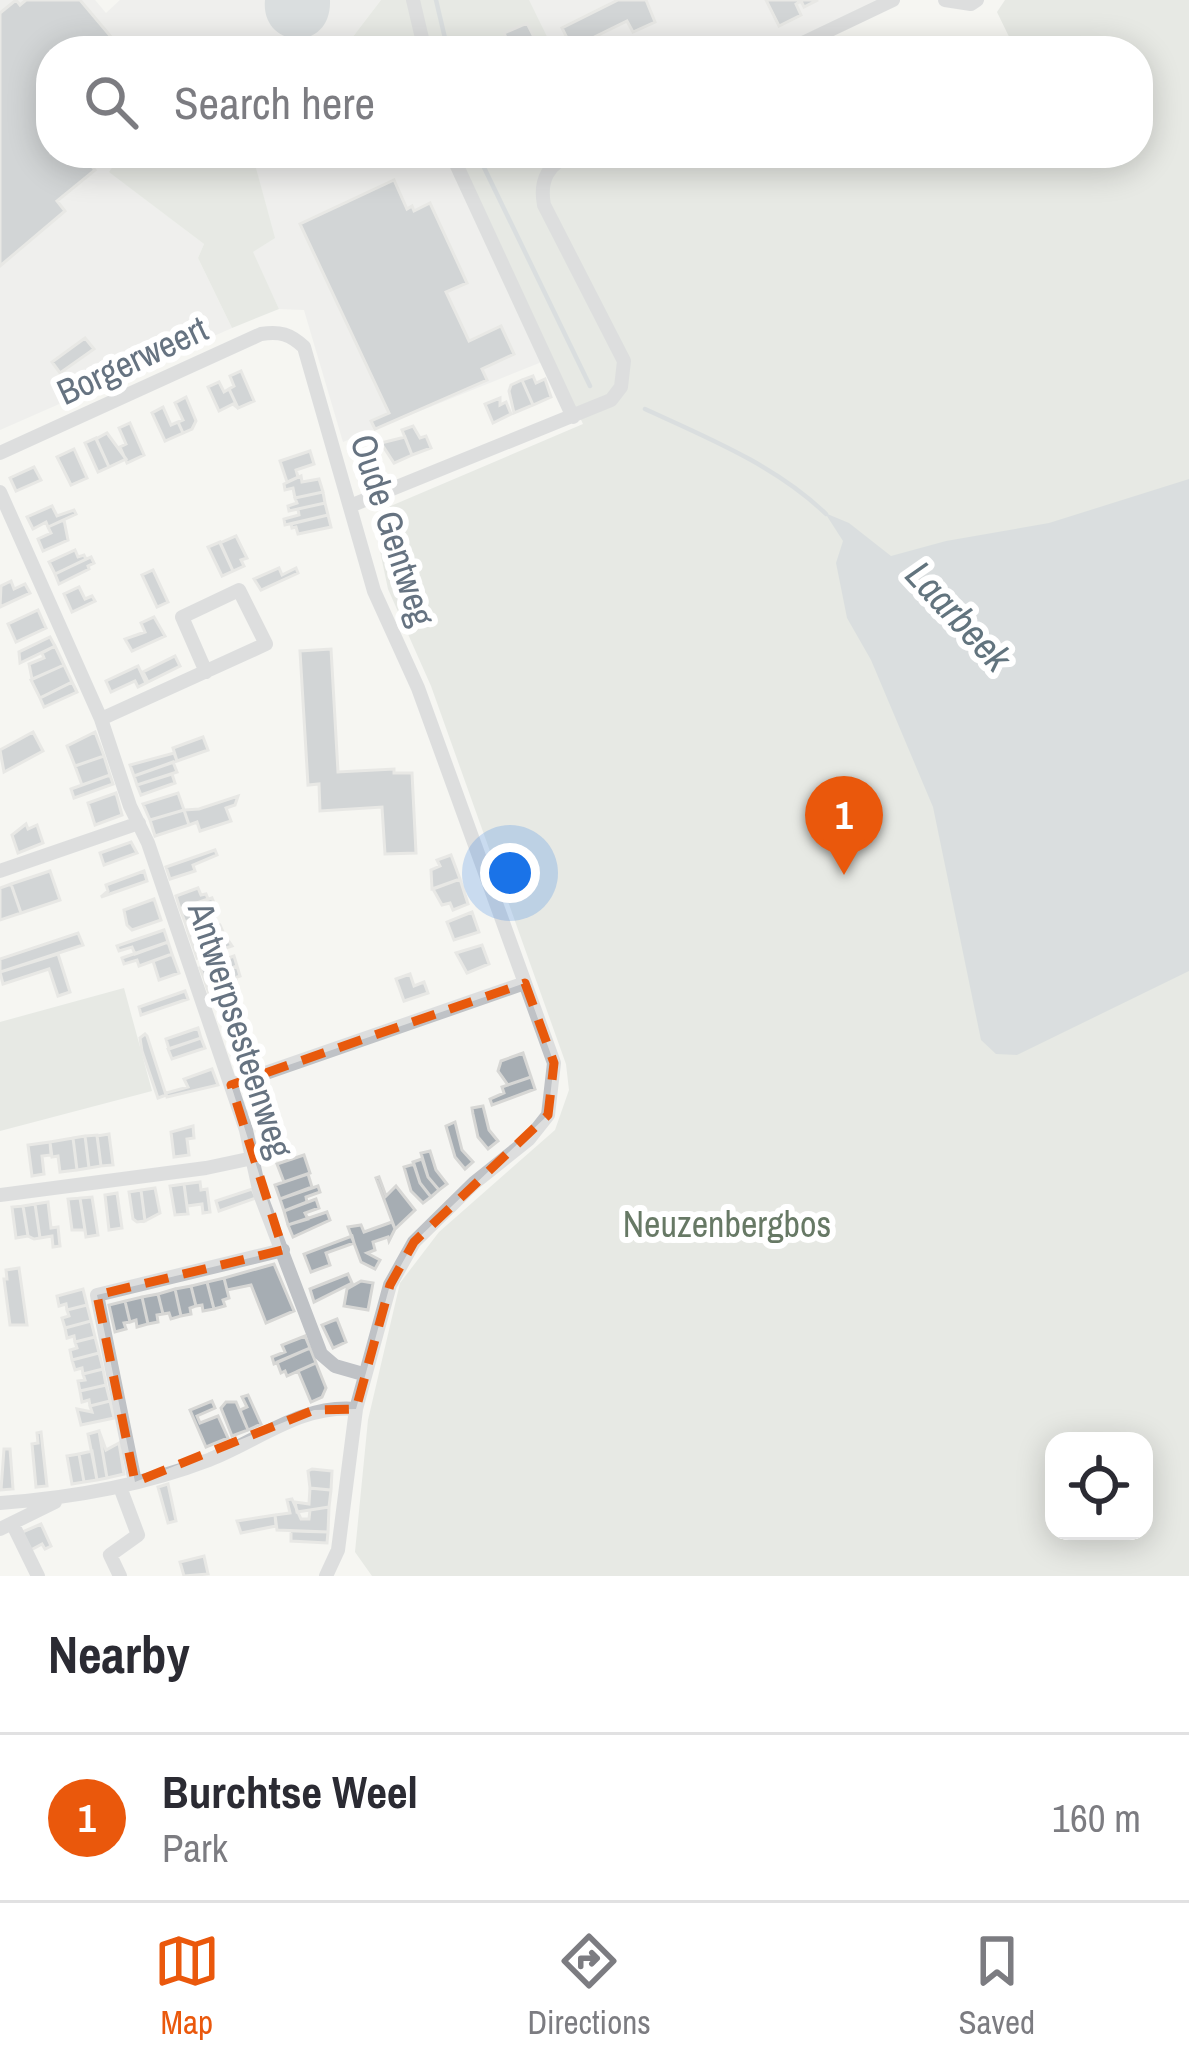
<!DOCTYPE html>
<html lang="en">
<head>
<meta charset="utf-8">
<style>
  body { margin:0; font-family:"Archivo Narrow",sans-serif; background:#f7f7f7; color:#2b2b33 }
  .controls { position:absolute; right:36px; bottom:36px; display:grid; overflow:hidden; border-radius:24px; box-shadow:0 6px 30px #0003 }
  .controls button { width:108px; height:108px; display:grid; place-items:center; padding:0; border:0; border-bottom:3px solid #e1e1e2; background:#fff; color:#2b2b33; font:60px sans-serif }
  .you { position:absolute; left:510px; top:873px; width:42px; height:42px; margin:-30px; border:9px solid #fff; border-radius:50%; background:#1a73e8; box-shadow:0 0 0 18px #1a73e833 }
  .badge { display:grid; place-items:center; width:78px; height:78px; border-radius:50%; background:#ea580c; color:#fff; font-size:39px; font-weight:700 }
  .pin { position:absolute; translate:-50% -99px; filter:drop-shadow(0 3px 6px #0008) }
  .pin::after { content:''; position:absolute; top:63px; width:42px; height:36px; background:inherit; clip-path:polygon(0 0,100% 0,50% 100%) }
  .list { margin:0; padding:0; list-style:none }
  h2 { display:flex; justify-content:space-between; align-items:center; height:156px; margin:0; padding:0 48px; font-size:51px }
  h2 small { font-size:39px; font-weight:400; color:#7c7c81 }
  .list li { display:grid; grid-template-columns:78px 1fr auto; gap:36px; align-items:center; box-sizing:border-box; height:168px; padding:0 48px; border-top:3px solid #e1e1e2 }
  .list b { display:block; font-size:45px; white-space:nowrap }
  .list p { margin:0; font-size:39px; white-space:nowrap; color:#7c7c81 }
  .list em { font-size:39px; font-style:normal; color:#7c7c81 }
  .icon { flex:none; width:66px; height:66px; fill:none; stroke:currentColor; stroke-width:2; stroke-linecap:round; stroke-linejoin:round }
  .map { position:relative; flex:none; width:1189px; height:1576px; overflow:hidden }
  .search { position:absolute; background:#fff; box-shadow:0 6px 30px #0003; left:36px; right:36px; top:36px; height:132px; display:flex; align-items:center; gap:30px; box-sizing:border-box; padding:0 42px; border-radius:48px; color:#7c7c81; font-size:45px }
  .sheet { height:324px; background:#fff }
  nav { display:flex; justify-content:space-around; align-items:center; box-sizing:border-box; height:168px; border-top:3px solid #e1e1e2; background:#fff; font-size:33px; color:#7c7c81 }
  nav a { display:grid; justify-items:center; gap:6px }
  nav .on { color:#ea580c }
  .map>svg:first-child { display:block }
</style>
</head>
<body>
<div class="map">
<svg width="1189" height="1576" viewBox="0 0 1189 1576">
  <rect width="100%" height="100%" fill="#f5f5f2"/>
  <path fill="#e6e7e6" d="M0,0H95L106,13L120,0H381L342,51H51V153H123L110,172L204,244L198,258L232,328L0,430Z
    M482,0H893L786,51H507Z
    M252,153H457L554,357L343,442L304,310L279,309L252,252L274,237Z"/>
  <path fill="#d4dad2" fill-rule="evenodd" d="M381,0H529L554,51H342Z
    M1005,0H1189V1576H372L355,1552L368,1420L400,1283L439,1232L555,1130L569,1090L566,1064L431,686L388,589L375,527L379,511L583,424L457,153H817L823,165L848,153H1138V51H1016L997,12ZM1054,1441H1144V1531H1054Z
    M123,153H252L275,238L253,252L279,309L232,328L198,258L204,244L109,172Z
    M124,988L152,1091L0,1131V1022Z"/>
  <path fill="#b9c2c8" d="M265,0H330C332,54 260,49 265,0Z
    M1189,479V971L1017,1055L996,1054L981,1040L933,807L871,660L847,618L836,563L843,541L825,513L849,523L891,556L946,541L1049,523Z"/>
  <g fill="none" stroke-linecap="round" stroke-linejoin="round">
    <path stroke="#b9c2c8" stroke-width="4.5" d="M436,0L448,51
      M477,153L590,386
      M645,409C706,437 777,466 826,514"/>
  </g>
  <path fill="#a6adb3" stroke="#d7d7d5" stroke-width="3" d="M16,0L20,5L26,0H80L123,51H51V153H95L86,160L95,170L57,201L65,211L0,266V13Z
    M646,0L655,22L633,32L627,21L572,48L562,28L618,0Z
    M766,0H818L804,7L801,1L796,4L801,15L779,26Z
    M527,23L541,51H512L504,33Z
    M394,180L407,209L412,206L414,211L430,203L467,283L446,292L469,341L501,326L514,354L482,369L487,380L375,429L371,421L389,413L300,224Z
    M85,338L94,349L60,373L52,362Z
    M241,371L254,401L238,408L229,389L234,386L230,376Z
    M533,376L536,383L545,379L551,397L533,405L522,380Z
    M522,380L533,405L514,413L509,391L511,385Z
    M219,382L224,392L229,389L238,408L233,404L219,411L208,387Z
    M186,397L196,421L192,429L183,433L178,422L183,420L175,403Z
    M500,398V405L506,402L511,414L493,423L485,404Z
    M163,407L171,425L178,422L183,433L165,441L152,413Z
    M130,423L144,455L127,463L120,447L126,444L119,428Z
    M413,426L420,438L426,436L431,448L412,455L402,430Z
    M107,433L126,459L109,467L96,439Z
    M405,437L412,455L394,463L381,443Z
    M96,438L109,467L98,472L85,443Z
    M74,449L87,478L71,485L57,457Z
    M310,451L314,464L296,470L298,477L287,482L280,461Z
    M34,467L41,480L16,491L10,478Z
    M301,476L302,482L319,479L323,492L295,498L293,488L285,490L284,484Z
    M323,492L325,503L289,511L288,506L297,503L295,498Z
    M325,503L328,515L285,525L284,519L299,515L298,509Z
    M52,506L57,516L74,510L76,514L48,527L46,522L33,529L27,517Z
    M328,515L331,527L298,534L296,527L292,528L291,524Z
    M64,520L68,540L43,551L38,539L51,533L48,527Z
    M236,536L247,558L241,560L244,566L233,571L220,543Z
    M220,542L233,571L222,576L208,547Z
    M75,550L78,557L84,555L86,559L55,574L49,562Z
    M91,557L94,563L88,566L89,569L59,584L55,574Z
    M279,568L282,575L296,568L298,573L261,590L254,579Z
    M153,570L168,602L157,607L142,575Z
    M11,581L14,589L25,584L30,593L0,607L1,586Z
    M79,587L85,599L92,596L95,601L72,612L64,594Z
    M38,610L46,628L16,642L8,624Z
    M154,617L165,636L132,651L125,639L145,632L141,623Z
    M50,637L55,646L20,663L19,652Z
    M55,646L64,665L32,679L29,664L44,658L42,653Z
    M331,649L338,772L394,769V773H412L416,853L385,854L382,807L320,811L319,784L308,785L300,651Z
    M175,656L180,666L148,682L143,672Z
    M64,665L72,682L40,698L31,680Z
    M138,666L146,683L138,687L135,681L111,692L106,681Z
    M72,682L77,692L44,707L40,698Z
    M33,732L43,751L4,772L0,750Z
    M95,732L104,756L75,766L67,746Z
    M203,737L208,750L177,761L173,748Z
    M174,753L177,761L134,776L130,765Z
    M104,756L110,775L82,785L75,766Z
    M173,762L177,772L137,785L134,776Z
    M172,774L175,783L141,795L137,785Z
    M110,775L113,784L74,798L71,789Z
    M116,793L122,815L95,825L88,803Z
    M178,793L184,810L150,820L143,804Z
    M238,796L235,805L226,808L231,821L200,831L197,822L189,825L184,810L199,809Z
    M184,810L189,825L155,836L150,820Z
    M26,824L28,829L37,825L43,843L18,853L12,835Z
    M131,842L137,853L104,865L100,853Z
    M215,850L217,855L193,865L195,871L170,879L166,867Z
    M451,855L460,879L432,889L431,870L440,866L437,860Z
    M50,871L60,900L21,913L11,884Z
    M144,871L147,881L101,897L108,891L106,885Z
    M460,879L468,904L453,910L450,903L442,905L433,889Z
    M11,884L21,913L0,920V888Z
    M198,888L201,895L206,894L208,899L180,909L176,896Z
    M212,898L214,903L209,905L211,913L185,922L180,909Z
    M154,899L161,920L132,930L127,925L124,910Z
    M472,912L479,932L454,940L447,922Z
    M211,913L215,926L189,935L185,922Z
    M220,925L223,932L216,935L218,940L194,949L189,935Z
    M164,930L168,942L135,954L132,947L119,951L117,946Z
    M78,933L83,945L0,972V959Z
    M226,937L232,946L197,958L194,949Z
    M168,942L172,954L139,966L137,960L124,964L122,958Z
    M482,945L489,964L467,973L456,953Z
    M58,954L70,992L58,996L49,969L3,984L0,972Z
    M172,954L179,973L159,980L153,961Z
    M234,956L237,966L204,978L200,968Z
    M237,966L240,976L207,988L204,978Z
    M410,974L414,986L424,982L428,993L404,1001L396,979Z
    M236,978L237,992L212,1001L207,988Z
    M185,991L188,999L141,1015L139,1007Z
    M198,1028L201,1038L169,1049L166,1039Z
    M145,1034L147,1036L166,1095L158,1098L142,1051L140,1038Z
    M201,1038L205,1048L172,1059L168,1049Z
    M523,1053L531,1077L508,1085L498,1071L501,1061Z
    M212,1069L218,1085L167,1097L166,1093L188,1087L184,1079Z
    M531,1077L535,1089L492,1105L490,1099L504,1093L502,1087Z
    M483,1106L489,1130L498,1141L488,1149L478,1137L473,1114L472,1108Z
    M455,1122L462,1150L473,1162L465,1169L455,1157L446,1126Z
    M193,1126L194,1138L187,1139L189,1155L174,1157L171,1132Z
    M109,1134L113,1165L101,1166L97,1136Z
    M97,1135L101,1166L89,1168L85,1136Z
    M85,1136L89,1168L77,1170L73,1138Z
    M73,1138L77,1170L60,1172L58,1156L52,1157L50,1142Z
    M50,1142L51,1155L42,1156L44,1174L32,1176L28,1145Z
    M430,1151L436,1170L447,1184L439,1190L428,1177L421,1153Z
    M304,1155L310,1173L284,1182L277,1164Z
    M422,1159L428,1177L439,1190L431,1197L420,1183L413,1162Z
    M414,1164L420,1183L431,1197L423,1203L411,1191L404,1167Z
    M308,1174L312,1187L280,1199L275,1185Z
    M379,1177L386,1196L396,1186L415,1210L395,1229L376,1178Z
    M200,1182L201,1190L207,1189L210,1212L203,1213L202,1204L187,1206L184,1184Z
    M184,1184L188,1214L175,1215L170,1186Z
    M318,1186L320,1192L306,1197L307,1202L284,1211L280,1199Z
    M155,1188L160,1213L145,1221L141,1190Z
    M252,1189L256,1198L219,1211L216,1201Z
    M141,1190L145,1221L137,1222L133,1219L129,1192Z
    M117,1193L122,1228L109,1230L105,1195Z
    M92,1197L98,1235L86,1237L80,1198Z
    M80,1198L85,1230H72L68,1199Z
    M316,1199L319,1208L305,1213L308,1219L288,1225L284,1211Z
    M48,1202L51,1228L58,1227L60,1246L53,1247L52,1236L40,1238L35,1204Z
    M35,1204L40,1238L34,1239L28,1236L23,1206Z
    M23,1206L28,1236L16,1238L12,1207Z
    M327,1212L330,1220L293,1237L288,1225Z
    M392,1222L395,1229L389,1241L388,1237L373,1242L375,1250L367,1253L380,1260L375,1269L361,1262L348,1227L361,1225L364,1232Z
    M352,1236L354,1243L326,1253L330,1265L311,1272L304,1254Z
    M274,1264L294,1311L266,1323L251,1285L227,1290L224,1278Z
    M19,1268L27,1325H10L4,1279H7L6,1270Z
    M348,1274L352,1283L314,1302L310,1289Z
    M224,1278L229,1298L223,1300L225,1306L214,1309L207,1282Z
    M361,1281L373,1283L368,1310L344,1306L347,1289Z
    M207,1282L214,1309L203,1311L202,1305L196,1306L191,1286Z
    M191,1286L196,1306L190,1308L191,1314L181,1316L175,1289Z
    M83,1289L87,1305L67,1310L66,1304L59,1306L57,1296Z
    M175,1289L181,1316L171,1319L169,1313L163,1314L158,1294Z
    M158,1294L163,1314L157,1315L158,1322L148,1324L142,1297Z
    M142,1297L148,1324L137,1327L136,1320L130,1322L125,1301Z
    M125,1301L130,1322L124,1323L126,1329L115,1332L109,1305Z
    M87,1305L91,1321L65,1328L62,1318L69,1316L67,1310Z
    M337,1319L346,1342L333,1348L322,1325Z
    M91,1321L95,1337L75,1342L74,1336L67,1338L65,1328Z
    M305,1336L310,1348L274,1364L272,1357L285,1352L282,1345Z
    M95,1337L99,1353L72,1360L70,1350L77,1348L75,1342Z
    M310,1348L316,1363L287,1376L285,1371L281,1373L277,1362Z
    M99,1353L103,1369L83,1374L82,1368L75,1370L72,1360Z
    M316,1363L326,1388L322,1397L311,1402L298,1371Z
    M103,1369L106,1385L80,1391L78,1381L85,1380L83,1374Z
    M106,1385L110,1401L90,1406L89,1400L82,1402L80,1391Z
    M248,1395L261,1424L248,1430L240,1410L247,1407L242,1397Z
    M110,1401L114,1418L81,1425L77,1409L92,1412L90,1406Z
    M212,1401L215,1408L197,1416L200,1423L218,1416L228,1438L206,1447L190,1410Z
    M226,1402H236L248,1430L232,1436L221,1408Z
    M99,1431L106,1450L119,1443L124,1474L107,1478Z
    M99,1431L107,1478L97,1480L88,1434Z
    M41,1432L47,1486L36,1487L32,1444L38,1443L37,1433Z
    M4,1449H10L13,1489L1,1490Z
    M92,1451L97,1480L84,1482L79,1454Z
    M79,1454L84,1482L72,1484L67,1456Z
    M312,1469L332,1471L331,1490L310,1488L308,1471Z
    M168,1484L176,1521L168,1523L158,1487Z
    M310,1488L331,1490L329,1507L297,1512L295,1502L309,1504Z
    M292,1499L301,1519H309L310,1510L329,1507L328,1532L277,1530L275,1515L290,1513L287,1500Z
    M275,1515L276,1526L241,1533L237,1521Z
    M41,1524L51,1546L45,1549L42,1544L29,1551L20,1533Z
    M291,1531L328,1532L327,1543L291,1541Z
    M204,1556L208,1574L184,1576L180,1562Z"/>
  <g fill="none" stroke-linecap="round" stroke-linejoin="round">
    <path stroke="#bfc2c6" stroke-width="14" d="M413,0L425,51
      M945,0L971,4L977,0
      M786,51L893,0
      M451,153L573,417
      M0,453L261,334C280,331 290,334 304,347L374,591L418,688L554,1063L548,1115L529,1139L474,1183L414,1242L390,1285L356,1409L338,1550L326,1576
      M0,492L101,719L130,806L148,843L246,1130L260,1194L321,1354L335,1366L363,1374
      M350,506L611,400L621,387L624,361L544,205C539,179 549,164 572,153
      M101,719L266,644L239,590L182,617L206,672
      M0,871L139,823
      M231,1085L525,983
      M0,1195L206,1168L253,1158
      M135,1482L97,1295L283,1250
      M0,1503C72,1498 141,1486 209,1460C258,1441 301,1404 356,1409
      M12,1523L38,1576
      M0,1529L55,1502
      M120,1576L110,1555L138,1535L120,1487"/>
  </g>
  <path d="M0 0H1189V1576H0ZM525,983L554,1063L548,1115L414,1242L390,1285L356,1409L314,1410L135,1482L97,1295L283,1250L231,1085Z" fill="#f5f5f2" fill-opacity=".55" fill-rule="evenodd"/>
  <path fill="none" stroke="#e8590c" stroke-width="9" stroke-dasharray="24 15" stroke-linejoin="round" d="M525,983L554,1063L548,1115L414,1242L390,1285L356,1409L314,1410L135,1482L97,1295L283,1250L231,1085Z"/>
  <g text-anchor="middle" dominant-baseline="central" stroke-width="12" stroke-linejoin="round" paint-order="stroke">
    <g font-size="36" fill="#667381" stroke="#fff">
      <text transform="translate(132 360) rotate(-25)">Borgerweert</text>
      <text transform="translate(393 530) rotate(72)">Oude Gentweg</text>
      <text transform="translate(241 1030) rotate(72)">Antwerpsesteenweg</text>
    </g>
    <g font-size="36" fill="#677965" stroke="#fff">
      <text x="727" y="1224">Neuzenbergbos</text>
    </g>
    <g font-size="39" font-style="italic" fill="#62747e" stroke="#fff">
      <text transform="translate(959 616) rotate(47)">Laarbeek</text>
    </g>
  </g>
</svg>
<div class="controls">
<button><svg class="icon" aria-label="locate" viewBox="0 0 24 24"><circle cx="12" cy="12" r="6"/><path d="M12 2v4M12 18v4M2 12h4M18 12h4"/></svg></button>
</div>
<div class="you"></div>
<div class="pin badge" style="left:844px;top:875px">1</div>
<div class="search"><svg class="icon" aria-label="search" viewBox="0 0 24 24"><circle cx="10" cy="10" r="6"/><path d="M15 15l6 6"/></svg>Search here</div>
</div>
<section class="sheet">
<h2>Nearby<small></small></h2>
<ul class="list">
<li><span class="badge">1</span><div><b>Burchtse Weel</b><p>Park</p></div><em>160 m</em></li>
</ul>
</section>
<nav>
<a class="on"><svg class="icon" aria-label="map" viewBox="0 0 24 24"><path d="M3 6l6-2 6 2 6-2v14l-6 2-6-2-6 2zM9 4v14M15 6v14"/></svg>Map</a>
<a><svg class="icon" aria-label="directions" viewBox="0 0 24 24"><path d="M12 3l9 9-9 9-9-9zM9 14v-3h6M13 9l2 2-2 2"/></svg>Directions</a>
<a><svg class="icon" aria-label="saved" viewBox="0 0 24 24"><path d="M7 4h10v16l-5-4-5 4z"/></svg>Saved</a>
</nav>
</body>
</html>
